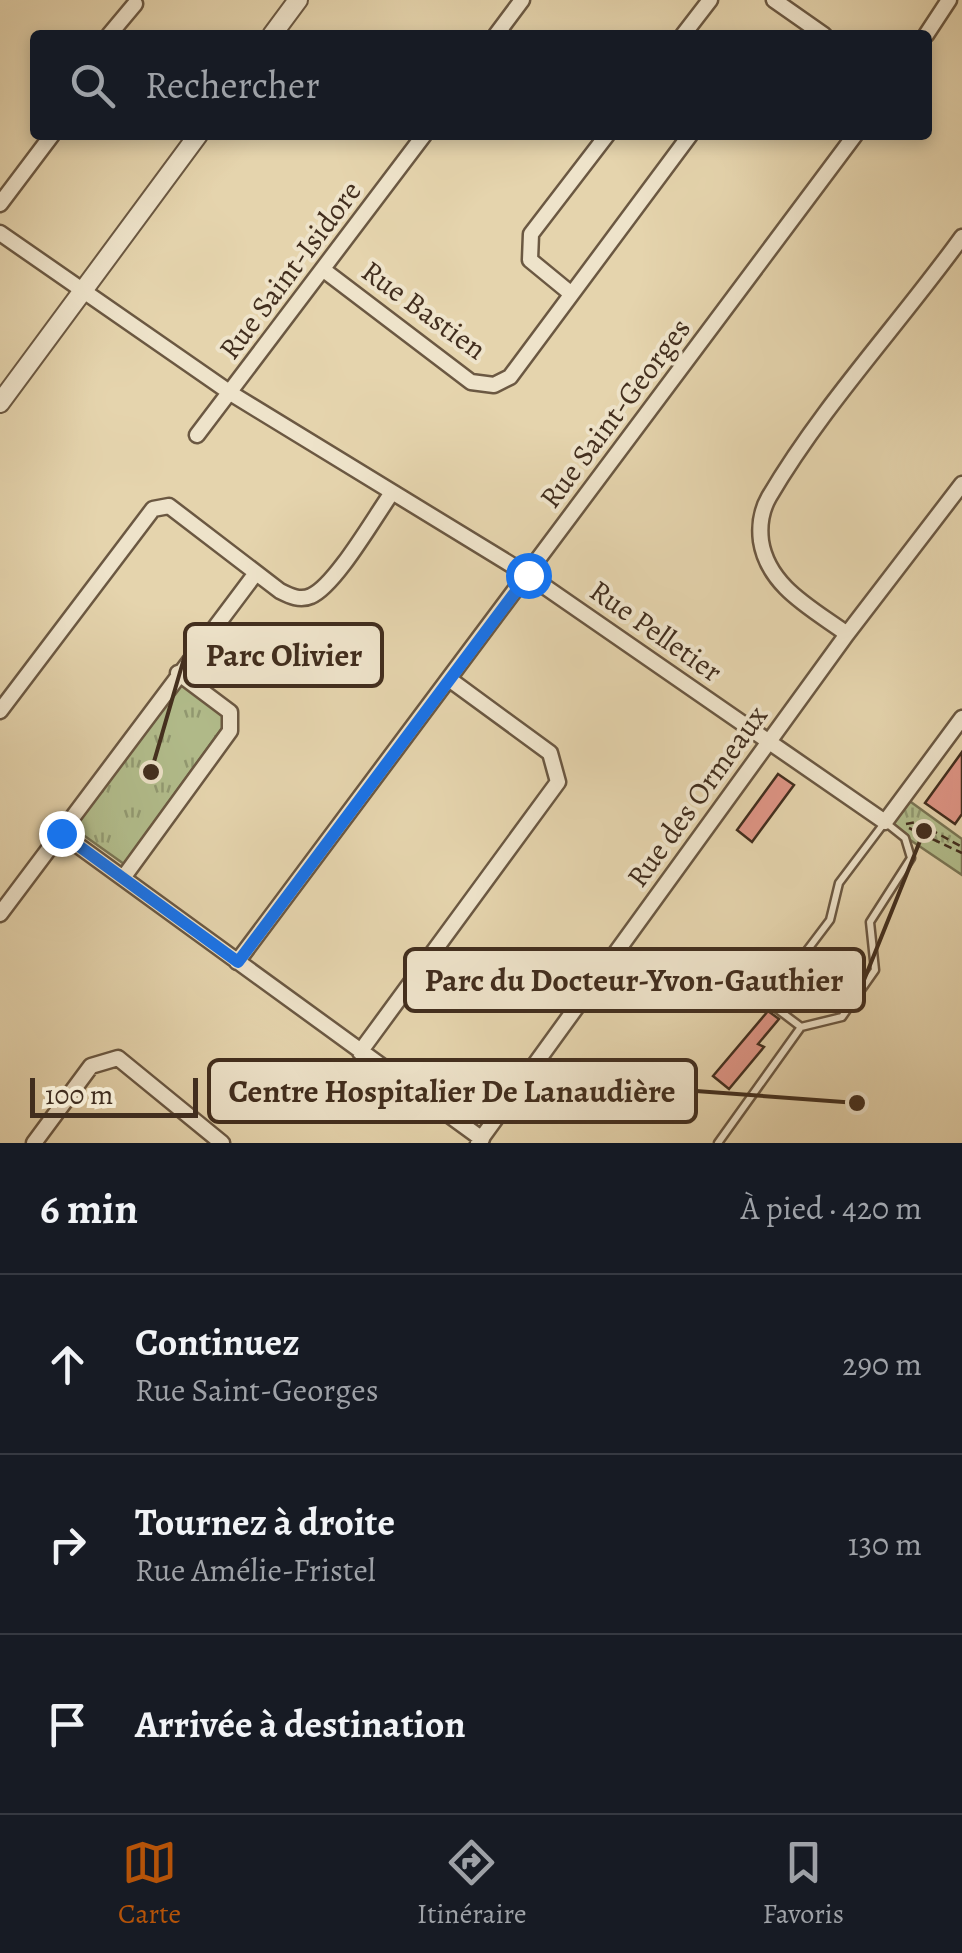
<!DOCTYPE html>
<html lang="fr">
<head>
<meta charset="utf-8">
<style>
  body { margin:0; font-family:Alegreya,serif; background:#242831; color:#f1f3f6 }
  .scale { position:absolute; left:30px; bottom:25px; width:168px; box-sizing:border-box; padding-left:10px; border:5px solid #422e1e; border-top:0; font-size:28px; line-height:35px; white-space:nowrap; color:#422e1e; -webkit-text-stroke:8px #eee3ca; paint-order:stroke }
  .stop { position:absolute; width:30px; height:30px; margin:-22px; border:8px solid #1a73e8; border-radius:50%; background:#fff }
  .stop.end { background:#1a73e8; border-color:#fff; box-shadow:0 2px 10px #0008 }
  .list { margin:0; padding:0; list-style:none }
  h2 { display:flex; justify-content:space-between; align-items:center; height:130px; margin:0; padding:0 40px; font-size:42px }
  h2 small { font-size:32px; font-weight:400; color:#9ea1a6 }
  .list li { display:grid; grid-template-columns:65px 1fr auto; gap:30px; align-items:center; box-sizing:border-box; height:180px; padding:0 40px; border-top:2px solid #363941 }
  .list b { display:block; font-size:38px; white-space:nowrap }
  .list p { margin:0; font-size:32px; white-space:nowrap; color:#9ea1a6 }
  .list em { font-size:32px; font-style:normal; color:#9ea1a6 }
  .icon { flex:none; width:55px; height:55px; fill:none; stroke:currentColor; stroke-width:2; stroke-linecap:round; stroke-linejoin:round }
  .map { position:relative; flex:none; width:962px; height:1143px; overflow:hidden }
  .search { position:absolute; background:#171b24; box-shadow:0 5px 15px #0003; left:30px; right:30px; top:30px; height:110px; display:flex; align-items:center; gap:25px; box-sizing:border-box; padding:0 35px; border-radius:10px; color:#9ea1a6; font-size:38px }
  .sheet { height:670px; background:#171b24 }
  nav { display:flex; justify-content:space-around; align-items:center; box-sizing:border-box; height:140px; border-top:2px solid #363941; background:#171b24; font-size:28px; color:#9ea1a6 }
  nav a { display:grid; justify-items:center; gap:5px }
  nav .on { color:#b45309 }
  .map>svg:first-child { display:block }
</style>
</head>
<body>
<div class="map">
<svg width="962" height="1143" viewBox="0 0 962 1143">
  <defs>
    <pattern id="park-tufts" width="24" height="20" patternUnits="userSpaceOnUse" patternTransform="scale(2.5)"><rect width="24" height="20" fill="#b2bd8c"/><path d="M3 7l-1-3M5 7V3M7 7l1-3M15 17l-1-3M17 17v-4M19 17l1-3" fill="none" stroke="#929a72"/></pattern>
  </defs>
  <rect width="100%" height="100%" fill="#e5d4ad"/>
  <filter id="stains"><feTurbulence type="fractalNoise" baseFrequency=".002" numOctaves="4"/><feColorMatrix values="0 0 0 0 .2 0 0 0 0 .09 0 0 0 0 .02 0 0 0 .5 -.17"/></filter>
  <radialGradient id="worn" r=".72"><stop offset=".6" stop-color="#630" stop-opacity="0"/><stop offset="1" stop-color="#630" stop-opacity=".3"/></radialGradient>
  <path fill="url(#park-tufts)" stroke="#7a7655" stroke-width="2.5" d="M178,680L230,717L124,864L72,827Z
    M904,797L962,839V875L885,823Z"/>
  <path fill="#df9586" stroke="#422e1e" stroke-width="2.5" d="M962,752V814L955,824L925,803Z
    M778,774L794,785L752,842L737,830Z
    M768,1011L779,1019L758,1044L764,1047L729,1089L713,1076Z"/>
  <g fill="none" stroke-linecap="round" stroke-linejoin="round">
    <g stroke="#6b5842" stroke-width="11">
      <path id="service" d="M718,1143L801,1027L842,1017L875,970L870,922L911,858L905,838L885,822L839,883L830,920L768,1002L801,1027"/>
    </g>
    <g stroke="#6b5842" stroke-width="19">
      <path id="minor" d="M774,0L824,35
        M109,35L135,4
        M496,35L522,0
        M683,35L710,0
        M926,35L949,0
        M0,204L52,135
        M0,233L232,394L528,575L885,822L962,718
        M325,271L471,382L494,385L510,377L690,135
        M569,292L530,260L531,234L607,135
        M197,435L424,135
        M847,634C813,609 768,587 761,541C759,525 761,511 769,497C823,405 900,323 962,237
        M0,711L153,509L169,506L280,591C290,596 300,601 311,596C335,586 374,518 391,494
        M61,833L482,1139
        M123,878L230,731V712L178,673
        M0,914L256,573
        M237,962L855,135
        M360,1052L558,782L550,753L449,679
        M34,1143L91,1066L118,1058L222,1143
        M478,1143L847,634L962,484"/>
    </g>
    <g stroke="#6b5842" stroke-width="22">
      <path id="tertiary" d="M272,35L298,0
        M0,403L198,135"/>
    </g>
    <path stroke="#422e1e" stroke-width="2.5" stroke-dasharray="8 5" stroke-linecap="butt" d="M906,824L917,822L962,847
      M909,828L962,853"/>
    <use href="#service" stroke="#eee3ca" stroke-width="6"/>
    <use href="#minor" stroke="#eee3ca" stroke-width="14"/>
    <use href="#tertiary" stroke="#eee3ca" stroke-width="18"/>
  </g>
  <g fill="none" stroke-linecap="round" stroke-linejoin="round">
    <path stroke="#1a73e8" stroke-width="12" d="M61,833L238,962L528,575"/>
  </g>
  <g text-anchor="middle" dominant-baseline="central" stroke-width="8" stroke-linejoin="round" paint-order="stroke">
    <g font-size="30" fill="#422e1e" stroke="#eee3ca">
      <text transform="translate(290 270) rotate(-53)">Rue Saint-Isidore</text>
      <text transform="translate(424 310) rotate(36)">Rue Bastien</text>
      <text transform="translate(615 413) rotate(-53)">Rue Saint-Georges</text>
      <text transform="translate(656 631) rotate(35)">Rue Pelletier</text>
      <text transform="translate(697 796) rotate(-54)">Rue des Ormeaux</text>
    </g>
  </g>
  <path fill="none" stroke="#422e1e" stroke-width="4" d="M151 772L185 655M924 831L864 980M857 1103L696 1091"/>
  <g fill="#422e1e" stroke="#eee3ca" stroke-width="4">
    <circle cx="151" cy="772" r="10"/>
    <circle cx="924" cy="831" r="10"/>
    <circle cx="857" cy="1103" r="10"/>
  </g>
  <g fill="#eee3ca" stroke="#422e1e" stroke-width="4">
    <rect x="185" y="624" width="197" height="62" rx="10"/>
    <rect x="405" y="949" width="459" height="62" rx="10"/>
    <rect x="209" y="1060" width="487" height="62" rx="10"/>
  </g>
  <g font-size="32" text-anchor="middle" font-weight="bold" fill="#422e1e">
    <text x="284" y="666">Parc Olivier</text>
    <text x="634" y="991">Parc du Docteur-Yvon-Gauthier</text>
    <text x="452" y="1102">Centre Hospitalier De Lanaudière</text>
  </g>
  <rect width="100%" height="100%" filter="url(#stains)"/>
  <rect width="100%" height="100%" fill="url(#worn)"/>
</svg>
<div class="scale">100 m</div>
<div class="stop" style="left:528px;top:575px"></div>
<div class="stop end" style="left:61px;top:833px"></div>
<div class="search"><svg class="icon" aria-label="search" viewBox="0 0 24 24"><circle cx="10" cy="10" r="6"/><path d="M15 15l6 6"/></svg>Rechercher</div>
</div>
<section class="sheet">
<h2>6 min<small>À pied · 420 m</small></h2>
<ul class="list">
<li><svg class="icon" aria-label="ahead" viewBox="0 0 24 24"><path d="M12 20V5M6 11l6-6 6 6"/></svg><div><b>Continuez</b><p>Rue Saint-Georges</p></div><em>290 m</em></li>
<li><svg class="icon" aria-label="right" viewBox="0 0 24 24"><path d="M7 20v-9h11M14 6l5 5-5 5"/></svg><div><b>Tournez à droite</b><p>Rue Amélie-Fristel</p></div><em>130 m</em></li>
<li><svg class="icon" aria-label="arrive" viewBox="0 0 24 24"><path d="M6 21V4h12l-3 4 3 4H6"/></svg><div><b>Arrivée à destination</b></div></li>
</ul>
</section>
<nav>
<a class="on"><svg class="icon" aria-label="map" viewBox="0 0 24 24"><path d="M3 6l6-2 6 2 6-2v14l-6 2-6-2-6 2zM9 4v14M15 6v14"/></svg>Carte</a>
<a><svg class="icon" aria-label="directions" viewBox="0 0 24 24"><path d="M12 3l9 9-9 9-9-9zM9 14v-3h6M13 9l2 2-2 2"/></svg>Itinéraire</a>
<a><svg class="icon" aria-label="saved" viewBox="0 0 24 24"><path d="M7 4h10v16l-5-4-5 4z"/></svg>Favoris</a>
</nav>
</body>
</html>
